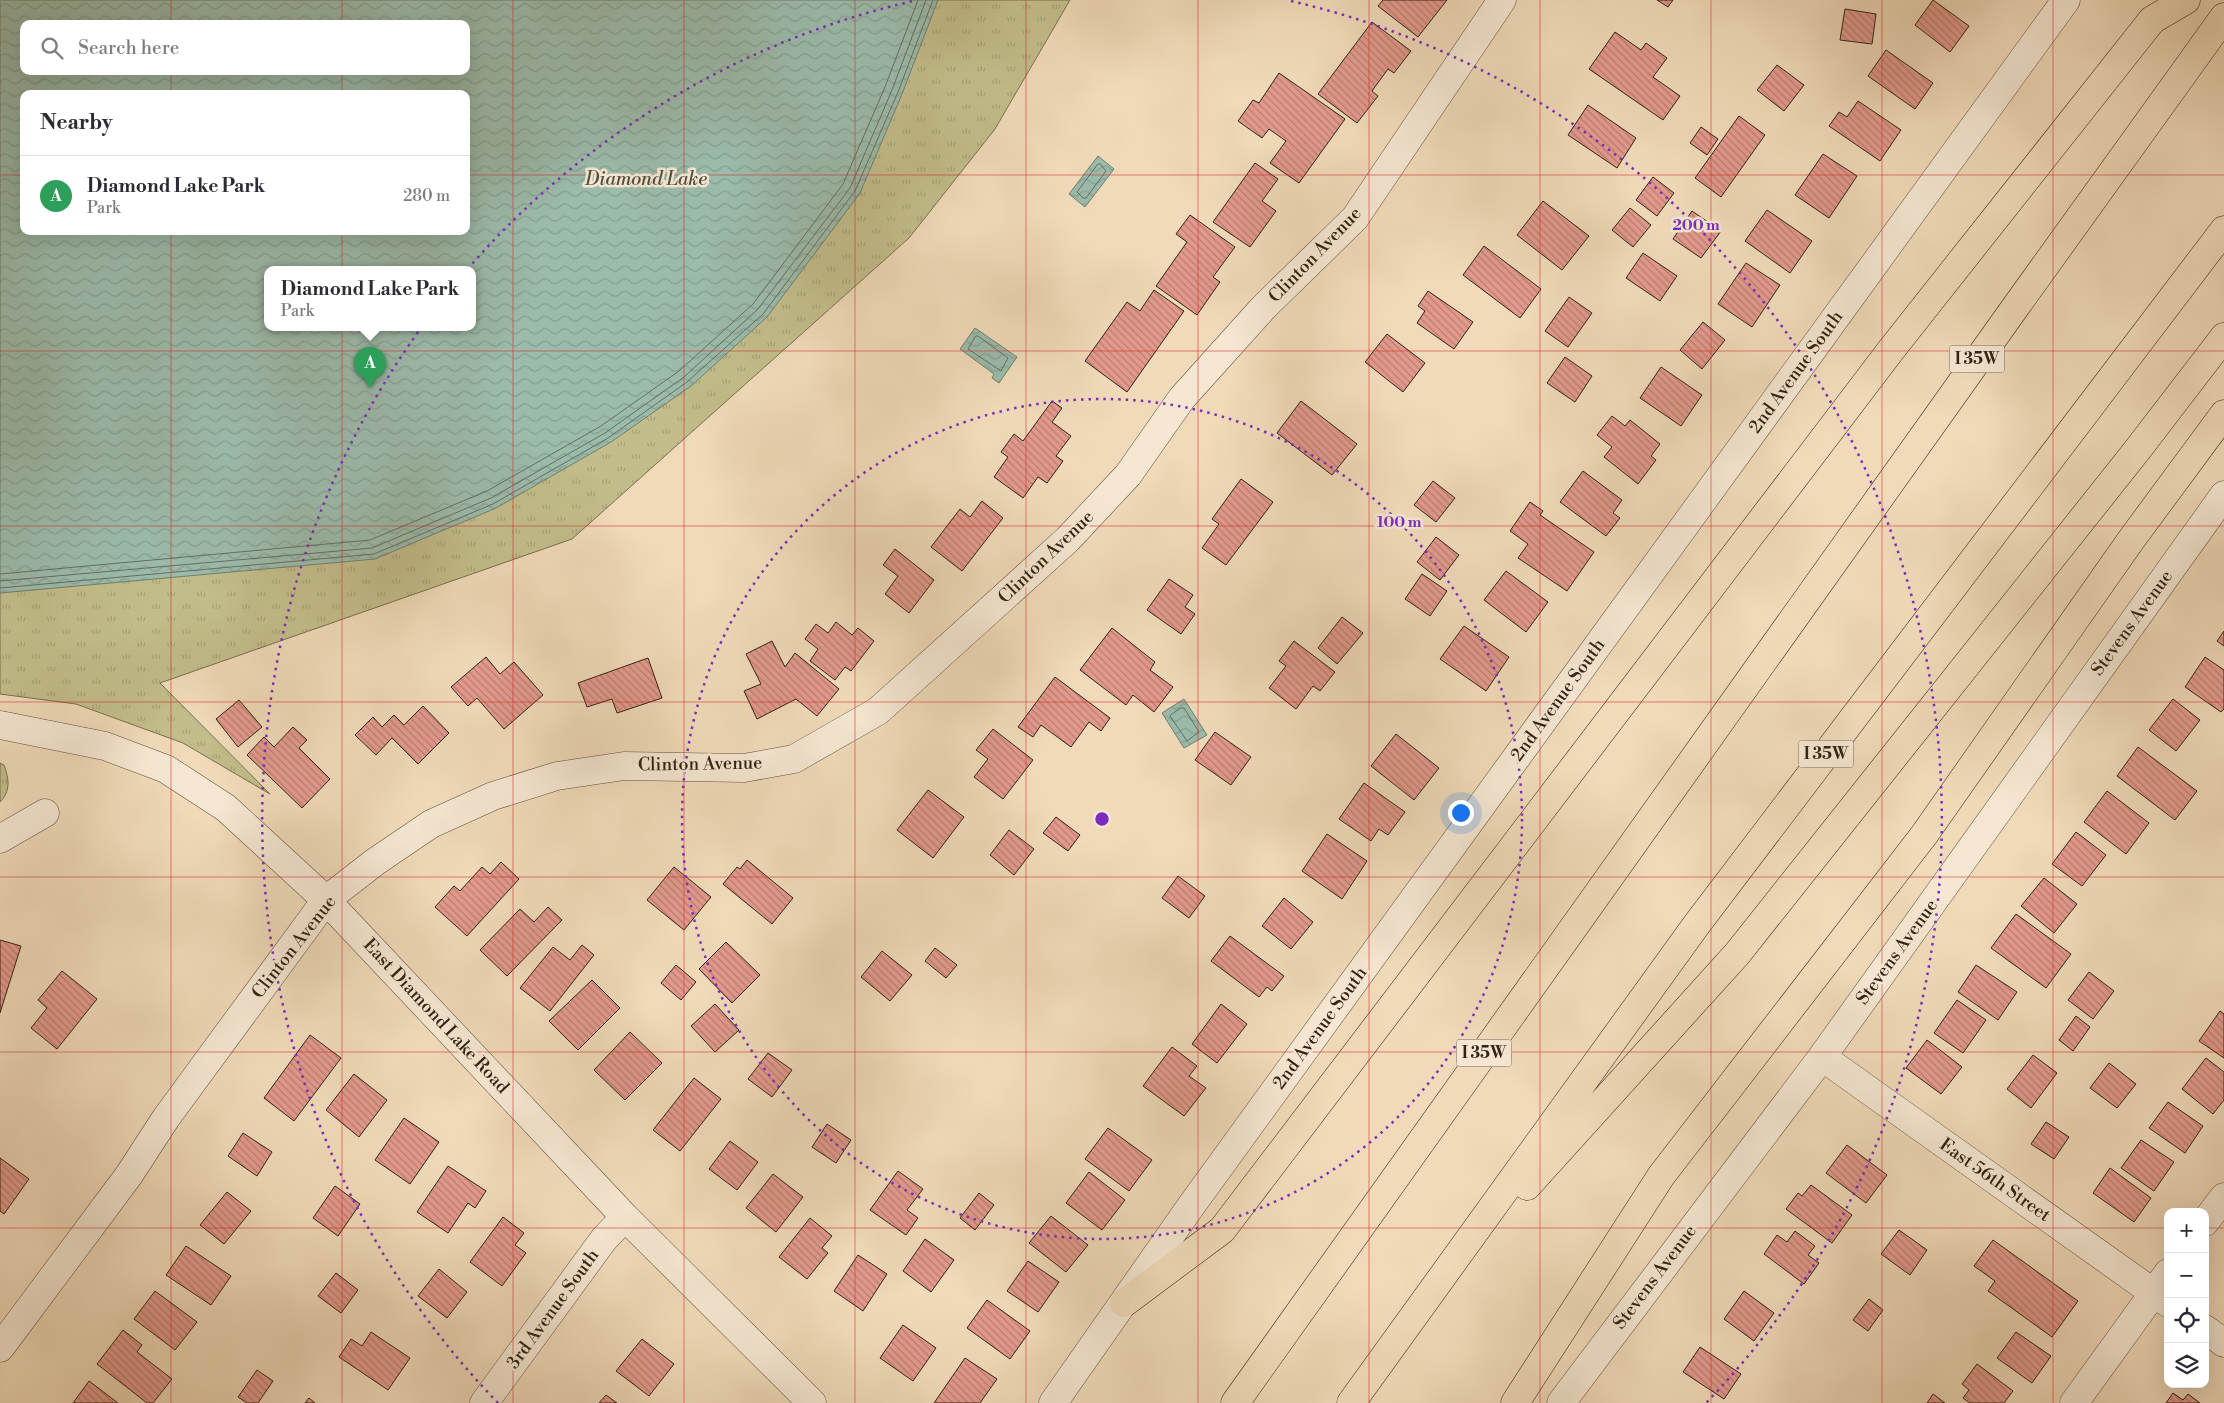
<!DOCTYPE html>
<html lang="en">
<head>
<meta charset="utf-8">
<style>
  body { margin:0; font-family:"Libre Bodoni",serif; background:#f2f2f3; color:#2b2b33 }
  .controls { position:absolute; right:15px; bottom:15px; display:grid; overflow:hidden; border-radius:10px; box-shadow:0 5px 20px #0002 }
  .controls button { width:45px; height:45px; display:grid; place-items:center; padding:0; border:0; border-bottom:1px solid #e1e1e2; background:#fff; color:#2b2b33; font:25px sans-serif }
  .you { position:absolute; left:1460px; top:812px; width:18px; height:18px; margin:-12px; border:4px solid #fff; border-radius:50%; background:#1a73e8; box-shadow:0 0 0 8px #1a73e833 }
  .badge { display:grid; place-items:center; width:32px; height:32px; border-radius:50%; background:#d93025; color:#fff; font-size:16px; font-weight:700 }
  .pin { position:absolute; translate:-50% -41px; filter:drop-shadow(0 1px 2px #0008) }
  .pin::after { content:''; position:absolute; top:26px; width:18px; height:15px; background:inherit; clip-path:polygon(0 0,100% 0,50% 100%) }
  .popup { position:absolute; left:264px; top:266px; width:212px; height:65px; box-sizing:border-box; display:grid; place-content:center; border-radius:10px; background:#fff; filter:drop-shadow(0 1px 4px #0005); font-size:16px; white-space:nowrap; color:#7c7c81 }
  .popup b { font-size:19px; color:#2b2b33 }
  .popup::after { content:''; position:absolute; left:50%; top:100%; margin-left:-10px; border:10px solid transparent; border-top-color:#fff }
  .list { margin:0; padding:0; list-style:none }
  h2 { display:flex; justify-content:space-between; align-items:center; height:65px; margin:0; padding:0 20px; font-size:21px }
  h2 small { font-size:16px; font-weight:400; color:#7c7c81 }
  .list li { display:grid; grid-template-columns:32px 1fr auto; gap:15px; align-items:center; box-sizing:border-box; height:80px; padding:0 20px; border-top:1px solid #e1e1e2 }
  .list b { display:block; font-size:19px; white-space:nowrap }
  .list p { margin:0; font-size:16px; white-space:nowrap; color:#7c7c81 }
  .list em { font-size:16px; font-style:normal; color:#7c7c81 }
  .icon { flex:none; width:28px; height:28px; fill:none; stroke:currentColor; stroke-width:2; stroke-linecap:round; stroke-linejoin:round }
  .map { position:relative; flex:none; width:2224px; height:1403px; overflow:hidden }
  .search { position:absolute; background:#fff; box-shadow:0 5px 20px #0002; left:20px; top:20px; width:450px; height:55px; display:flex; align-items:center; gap:12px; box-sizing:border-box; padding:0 18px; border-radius:10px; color:#7c7c81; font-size:19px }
  .panel { position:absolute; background:#fff; box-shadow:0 5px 20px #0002; left:20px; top:90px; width:450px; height:145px; border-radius:10px }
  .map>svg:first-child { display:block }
</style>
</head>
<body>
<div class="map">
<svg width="2224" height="1403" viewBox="0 0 2224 1403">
  <defs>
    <pattern id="park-tufts" width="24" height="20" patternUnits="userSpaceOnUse" patternTransform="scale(1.25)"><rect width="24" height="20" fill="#c2bd8a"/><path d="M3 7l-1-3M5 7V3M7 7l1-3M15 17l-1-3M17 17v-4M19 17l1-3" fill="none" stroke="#a7a276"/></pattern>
    <pattern id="water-waves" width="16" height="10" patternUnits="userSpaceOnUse" patternTransform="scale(1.25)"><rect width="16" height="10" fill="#9bbbab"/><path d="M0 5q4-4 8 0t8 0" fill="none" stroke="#86a092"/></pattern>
    <pattern id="building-back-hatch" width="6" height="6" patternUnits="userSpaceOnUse" patternTransform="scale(1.25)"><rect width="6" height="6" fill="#e39a8d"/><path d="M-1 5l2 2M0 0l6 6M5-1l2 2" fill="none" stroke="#b97d72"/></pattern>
  </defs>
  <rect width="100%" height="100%" fill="#f0dab9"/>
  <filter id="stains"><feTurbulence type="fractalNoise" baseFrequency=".004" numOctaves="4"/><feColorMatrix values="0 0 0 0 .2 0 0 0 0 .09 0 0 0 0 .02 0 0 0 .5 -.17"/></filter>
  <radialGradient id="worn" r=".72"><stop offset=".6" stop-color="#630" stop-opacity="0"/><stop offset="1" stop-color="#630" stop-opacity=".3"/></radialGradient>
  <path fill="url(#park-tufts)" stroke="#7a7050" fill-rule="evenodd" d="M0,0H1070L995,129L909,238L572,539L160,683L270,794L183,743L76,704L0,694ZM24,24H466V71H24ZM24,94H466V231H24ZM268,269H472V327H268Z
    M0,763L4,765C9,779 11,791 0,802Z"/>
  <path fill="url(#water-waves)" stroke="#717e6f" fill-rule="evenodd" d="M0,0H938L902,94L860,193L767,317L691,386L611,442L496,508L375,559L0,593ZM24,24H466V71H24ZM24,94H466V231H24ZM268,269H472V327H268Z
    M1098,156L1114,169L1085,207L1069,194Z
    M975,328L1017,357L999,383L992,378L994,374L960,349Z
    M1184,699L1207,735L1184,748L1162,713Z"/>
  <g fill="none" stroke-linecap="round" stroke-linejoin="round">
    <path stroke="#666e60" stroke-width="1" d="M1100,164L1106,171L1086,198H1083L1077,192L1097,165Z
      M978,336L1008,358L1001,371L968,349L975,337Z
      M0,574L370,540L487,491L601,426L679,371L753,304L843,184L885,87L918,0
      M0,581L372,548L491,498L605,433L684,377L758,309L850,188L892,90L926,0
      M0,588L374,554L493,504L608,438L687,382L763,314L855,191L898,92L933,0
      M1181,708H1184L1199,732L1187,741L1170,716Z"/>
  </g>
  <path fill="url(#building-back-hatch)" stroke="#312215" d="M1383,0H1447L1418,37L1378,6Z
    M1657,0H1673L1668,7Z
    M1933,0L1969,26L1950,52L1915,25Z
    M1845,9L1876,14L1872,44L1840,40Z
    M1372,22L1411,51L1394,73L1388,69L1372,91L1378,96L1357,123L1318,94Z
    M1615,32L1641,50L1646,43L1667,58L1653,77L1680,96L1663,120L1589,69Z
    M1886,50L1933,83L1915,109L1868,76Z
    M1777,65L1804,85L1784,111L1757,90Z
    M1279,73L1345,119L1299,183L1270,163L1286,141L1269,129L1262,138L1238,121L1253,100L1259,103Z
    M1858,101L1901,130L1880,161L1829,126L1839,112L1847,117Z
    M1588,105L1636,138L1617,168L1568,135Z
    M1739,116L1765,135L1721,197L1695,178Z
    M1701,127L1718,139L1707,155L1690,143Z
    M1823,154L1857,176L1829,218L1795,195Z
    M1255,163L1278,179L1262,201L1276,211L1250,247L1213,222Z
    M1653,177L1674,193L1657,216L1636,200Z
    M1543,201L1589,236L1562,270L1517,235Z
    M1630,208L1651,225L1633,247L1612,230Z
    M1767,210L1812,241L1790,273L1745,241Z
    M1692,211L1721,231L1701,258L1673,239Z
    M1190,215L1235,247L1213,277L1220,282L1197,315L1156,286L1187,242L1176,234Z
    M1484,246L1541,289L1520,318L1463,275Z
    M1643,253L1677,276L1660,301L1626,278Z
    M1746,263L1780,285L1752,327L1718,304Z
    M1154,290L1184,311L1127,392L1085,361L1127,302L1140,311Z
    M1428,291L1473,322L1454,349L1417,323L1425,311L1418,306Z
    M1569,297L1592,313L1568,347L1545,331Z
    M1703,322L1725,340L1702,369L1680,350Z
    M1387,334L1425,363L1403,392L1365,362Z
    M1565,357L1592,376L1575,402L1547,383Z
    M1661,367L1702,395L1681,426L1640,398Z
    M1052,401L1062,408L1052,422L1071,436L1056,456L1063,461L1047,483L1038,477L1023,498L994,477L1008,457L1001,452L1014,434L1023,441Z
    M1301,401L1357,444L1332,475L1277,433Z
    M1612,416L1625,426L1630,420L1660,444L1651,456L1656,460L1638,484L1604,457L1612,447L1597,435Z
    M1583,471L1622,500L1613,513L1620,518L1606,536L1560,502Z
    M1241,479L1273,502L1226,565L1202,548L1219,524L1212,519Z
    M1433,481L1455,498L1436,522L1414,505Z
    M982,501L1003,518L962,571L931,547L960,509L970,517Z
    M1530,502L1543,511L1540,515L1594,552L1567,591L1518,558L1528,544L1510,531Z
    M1436,537L1459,555L1440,580L1417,562Z
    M895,549L934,580L909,613L885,594L898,576L883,565Z
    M1506,571L1548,602L1526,632L1484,600Z
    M1422,574L1447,591L1430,616L1405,599Z
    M1169,579L1193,595L1185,607L1195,614L1181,634L1147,610Z
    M1342,617L1363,633L1337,664L1318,648Z
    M836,622L852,635L858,628L874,641L851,671L845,667L835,680L810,661L818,649L805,639L816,624L828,633Z
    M1464,626L1509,657L1486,691L1440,659Z
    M1112,628L1155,662L1150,670L1173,687L1154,712L1133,695L1126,705L1080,670Z
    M2224,631V646L2217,641Z
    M772,641L785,667L795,653L839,689L817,716L796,699L757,719L744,691L761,684L746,654Z
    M1294,641L1335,672L1320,691L1313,686L1296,709L1269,688L1286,666L1279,661Z
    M486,657L500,674L514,662L543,695L504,729L477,698L468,706L451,687Z
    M2205,657L2224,670V709L2221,712L2185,687Z
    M648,658L662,698L617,713L612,699L587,707L578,683Z
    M1055,677L1110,718L1101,731L1089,722L1071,747L1041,725L1033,737L1018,727Z
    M2173,699L2200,720L2176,751L2149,730Z
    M239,700L262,727L238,747L216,719Z
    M423,706L449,733L418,764L392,738L376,755L355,735L373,717L382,727L394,715L404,725Z
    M293,727L307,740L299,748L330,779L302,808L247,755L264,737L274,747Z
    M993,729L1033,760L1003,799L974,777L988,759L976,750Z
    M1215,732L1251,757L1231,785L1195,760Z
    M1396,734L1439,768L1414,800L1371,766Z
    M2138,747L2197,791L2175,820L2117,776Z
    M1364,783L1405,812L1388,835L1379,829L1371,841L1339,819Z
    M928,790L964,817L933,858L897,830Z
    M2107,791L2149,823L2126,854L2084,822Z
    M1056,817L1080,835L1068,851L1043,833Z
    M1009,830L1034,849L1014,875L990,855Z
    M2076,832L2106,855L2082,886L2052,864Z
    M1327,834L1367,861L1342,899L1302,871Z
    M747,860L793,898L772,924L723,884L737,867L740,869Z
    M501,862L519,879L467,936L435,907L454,886L460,891L482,867L490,874Z
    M674,867L711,897L684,930L647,900Z
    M1178,876L1205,896L1189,918L1162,898Z
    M2044,878L2077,904L2054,933L2021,906Z
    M1284,898L1313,922L1291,949L1262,926Z
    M548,907L562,920L507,976L480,950L520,909L534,922Z
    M2016,914L2071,954L2046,988L1991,948Z
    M1230,936L1284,976L1272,991L1267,987L1259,997L1211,961Z
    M0,940L21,946L0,1013Z
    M726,942L760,975L732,1003L699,969Z
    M582,945L594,955L550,1011L520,988L553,947L570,960Z
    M935,948L957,965L946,978L925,961Z
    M882,951L912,975L890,1001L861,977Z
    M676,965L696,982L681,1000L661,983Z
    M1976,965L2017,992L1998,1020L1958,992Z
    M62,971L97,999L57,1049L31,1028L47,1008L38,1000Z
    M2089,972L2114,991L2093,1019L2068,1000Z
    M592,980L620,1008L578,1050L549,1021Z
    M1957,1000L1986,1020L1963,1053L1934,1033Z
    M715,1004L739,1030L715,1052L691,1026Z
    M1221,1004L1247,1024L1217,1063L1192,1044Z
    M2220,1011L2224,1014V1058L2199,1041Z
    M2076,1016L2090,1027L2073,1051L2059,1040Z
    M630,1032L662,1063L625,1100L594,1070Z
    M310,1035L341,1058L294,1121L264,1098Z
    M1927,1040L1962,1067L1941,1094L1906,1068Z
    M1172,1047L1197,1066L1189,1076L1206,1088L1184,1116L1143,1086Z
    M768,1053L792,1070L772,1097L748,1079Z
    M2033,1055L2057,1073L2031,1108L2007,1089Z
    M2206,1058L2224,1072V1100L2213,1114L2182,1089Z
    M2109,1063L2136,1084L2117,1108L2090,1088Z
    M354,1074L387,1100L359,1137L326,1110Z
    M694,1078L721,1099L680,1151L653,1130Z
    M2168,1102L2203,1126L2185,1153L2149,1128Z
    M404,1118L439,1142L410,1184L375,1160Z
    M2046,1122L2069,1137L2054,1159L2031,1144Z
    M827,1124L851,1140L836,1163L812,1147Z
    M1108,1128L1152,1160L1129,1191L1085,1159Z
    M243,1133L272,1152L257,1176L228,1156Z
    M2141,1140L2174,1162L2154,1191L2121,1168Z
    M730,1141L758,1162L737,1190L709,1169Z
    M1847,1145L1887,1175L1866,1203L1826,1173Z
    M0,1158L29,1179L4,1214L0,1211Z
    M448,1166L486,1191L475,1208L468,1203L448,1233L417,1212Z
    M2110,1168L2151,1198L2134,1222L2093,1193Z
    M898,1171L923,1189L907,1210L918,1218L906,1235L870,1210Z
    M1089,1172L1125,1200L1102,1230L1066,1203Z
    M773,1174L803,1197L776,1232L746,1208Z
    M1811,1185L1852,1215L1832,1243L1786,1209L1798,1193L1802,1196Z
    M335,1186L360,1204L338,1236L313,1218Z
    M227,1192L251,1211L224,1244L200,1225Z
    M979,1193L994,1205L975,1230L960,1218Z
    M1051,1216L1088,1245L1066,1272L1029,1243Z
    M503,1217L524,1233L515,1245L526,1253L502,1286L470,1262Z
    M810,1218L832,1236L822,1248L828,1253L807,1279L779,1257Z
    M1899,1230L1927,1250L1910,1275L1881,1254Z
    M1795,1231L1815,1246L1808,1255L1819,1263L1804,1284L1764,1254L1777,1235L1787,1242Z
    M925,1239L954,1260L931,1292L903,1271Z
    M1993,1240L2078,1301L2052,1337L1988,1291L1995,1281L1974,1266Z
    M186,1246L231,1276L211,1305L166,1275Z
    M858,1255L887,1274L863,1311L834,1291Z
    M1028,1261L1059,1282L1038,1312L1007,1291Z
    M439,1269L467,1292L447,1318L418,1296Z
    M336,1273L358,1290L341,1313L318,1296Z
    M155,1291L197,1322L175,1350L134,1319Z
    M1744,1291L1774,1313L1754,1341L1724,1319Z
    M1869,1299L1883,1310L1868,1331L1853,1320Z
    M987,1300L1030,1331L1010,1359L967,1328Z
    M903,1325L936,1348L913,1381L880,1358Z
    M123,1330L142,1345L137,1352L172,1379L153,1403H147L97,1364Z
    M371,1332L410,1358L388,1390L339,1357L351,1339L362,1346Z
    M2016,1332L2051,1356L2032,1383L1997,1358Z
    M642,1339L674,1364L649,1396L616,1371Z
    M1700,1347L1741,1374L1724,1399L1683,1372Z
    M965,1358L997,1379L980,1403H934Z
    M1977,1364L2013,1391L2004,1403H1970L1963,1398L1969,1390L1962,1384Z
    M257,1370L273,1381L258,1403H247L238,1397Z
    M89,1381L118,1403H73Z
    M2173,1393L2183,1400L2188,1394L2200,1403H2166Z
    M1933,1394L1945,1403H1927Z
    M606,1395L617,1403H599Z
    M309,1398L315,1403H305Z"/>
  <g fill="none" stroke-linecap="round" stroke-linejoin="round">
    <g stroke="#61503e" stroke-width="29">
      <path id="minor" d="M0,725L105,746L166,769L226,808L326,900L625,1217L812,1403
        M0,839L45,813
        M1822,1057L2168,1303
        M2205,1222L2224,1197
        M2205,1329L2224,1343
        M0,1348L129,1175L166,1118L326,900L375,862L431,824L493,796L557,776L624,766L744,768L794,759L878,711L1068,539L1128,475L1182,398L1263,308L1355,218L1502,0
        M484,1403L604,1239L625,1217
        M1053,1403L1191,1206L2066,0
        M1561,1403L1822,1057L2224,495
        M2074,1403L2168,1273"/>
    </g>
    <g stroke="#312215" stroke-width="29">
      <path id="highway" d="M1527,1186L1737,954L2138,449L2224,337
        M1124,1303L1222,1230L1891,350L2152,20L2186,0
        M1235,1403L2014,309L2224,17
        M1351,1403L1697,924L2224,230
        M1515,1403L1661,1176L1924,835L2131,540L2224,414"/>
    </g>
    <use href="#minor" stroke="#f5e7d2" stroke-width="28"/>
    <use href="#highway" stroke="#f0dab9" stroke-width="28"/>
  </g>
  <path fill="none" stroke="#d62828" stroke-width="1" stroke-opacity="0.55" d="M171,0V24M342,0V24M513,0V1403M684,0V1403M855,0V1403M1026,0V1403M1198,0V1403M1369,0V1403M1540,0V1403M1711,0V1403M1882,0V1403M2053,0V1403M171,71V94M342,71V94M0,175H24M466,175H2224M171,231V1403M342,231V1403M0,351H2224M0,526H2224M0,702H2224M0,877H2224M0,1052H2224M0,1228H2168M2205,1228H2224"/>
  <g fill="none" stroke="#7b2cbf" stroke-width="2.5" stroke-dasharray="2.5 5">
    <circle cx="1102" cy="819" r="420"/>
    <path d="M498 1403A840 840 0 0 1 913 1M1291 1A840 840 0 0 1 1706 1403"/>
  </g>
  <g text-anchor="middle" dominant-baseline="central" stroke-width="5" stroke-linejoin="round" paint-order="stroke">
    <g fill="#f5e7d2" stroke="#6c5d4e" stroke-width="1">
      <rect x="1949.5" y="345.5" width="55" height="27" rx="4"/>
      <rect x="1798.5" y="740.5" width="55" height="27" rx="4"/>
      <rect x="1456.5" y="1039.5" width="55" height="27" rx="4"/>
    </g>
    <g font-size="16" font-weight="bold" fill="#312215">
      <text x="1977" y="359">I 35W</text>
      <text x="1826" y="754">I 35W</text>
      <text x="1484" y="1053">I 35W</text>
    </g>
    <g font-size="18" fill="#312215" stroke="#f5e7d2">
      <text transform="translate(1315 255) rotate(-46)">Clinton Avenue</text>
      <text transform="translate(1796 372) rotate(-54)">2nd Avenue South</text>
      <text transform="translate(1046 557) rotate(-44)">Clinton Avenue</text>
      <text transform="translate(2132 623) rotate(-54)">Stevens Avenue</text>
      <text transform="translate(1558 700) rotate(-54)">2nd Avenue South</text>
      <text transform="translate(700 764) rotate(-1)">Clinton Avenue</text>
      <text transform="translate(294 947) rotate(-52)">Clinton Avenue</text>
      <text transform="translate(1897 952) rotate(-54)">Stevens Avenue</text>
      <text transform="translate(436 1016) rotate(47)">East Diamond Lake Road</text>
      <text transform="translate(1320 1028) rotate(-54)">2nd Avenue South</text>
      <text transform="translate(1995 1180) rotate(35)">East 56th Street</text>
      <text transform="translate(1655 1277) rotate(-53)">Stevens Avenue</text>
      <text transform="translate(553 1309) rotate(-54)">3rd Avenue South</text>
    </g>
    <g font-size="19" font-style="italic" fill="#515042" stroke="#f5e7d2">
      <text x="646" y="179">Diamond Lake</text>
    </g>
  </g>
  <circle cx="1102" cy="819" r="8" fill="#7b2cbf" stroke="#f5e7d2" stroke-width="2.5"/>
  <g font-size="15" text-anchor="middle" font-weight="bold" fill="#7b2cbf" stroke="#f5e7d2" stroke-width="5" stroke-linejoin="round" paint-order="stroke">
    <text x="1696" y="230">200 m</text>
    <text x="1399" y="527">100 m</text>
  </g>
  <rect width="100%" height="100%" filter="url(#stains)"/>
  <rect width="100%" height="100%" fill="url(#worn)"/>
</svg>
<div class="controls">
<button>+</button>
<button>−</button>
<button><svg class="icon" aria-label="locate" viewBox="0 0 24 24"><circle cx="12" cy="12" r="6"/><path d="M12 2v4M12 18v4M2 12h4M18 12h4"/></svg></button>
<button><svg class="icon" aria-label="layers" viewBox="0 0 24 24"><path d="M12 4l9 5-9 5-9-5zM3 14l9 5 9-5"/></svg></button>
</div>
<div class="you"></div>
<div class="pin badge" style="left:370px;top:388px;background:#2e9e5b">A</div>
<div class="popup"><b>Diamond Lake Park</b>Park</div>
<div class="search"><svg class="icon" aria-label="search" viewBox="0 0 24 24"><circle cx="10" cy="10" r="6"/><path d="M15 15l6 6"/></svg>Search here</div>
<section class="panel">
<h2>Nearby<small></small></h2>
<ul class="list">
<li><span class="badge" style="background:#2e9e5b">A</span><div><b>Diamond Lake Park</b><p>Park</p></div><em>280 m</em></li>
</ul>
</section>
</div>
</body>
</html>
